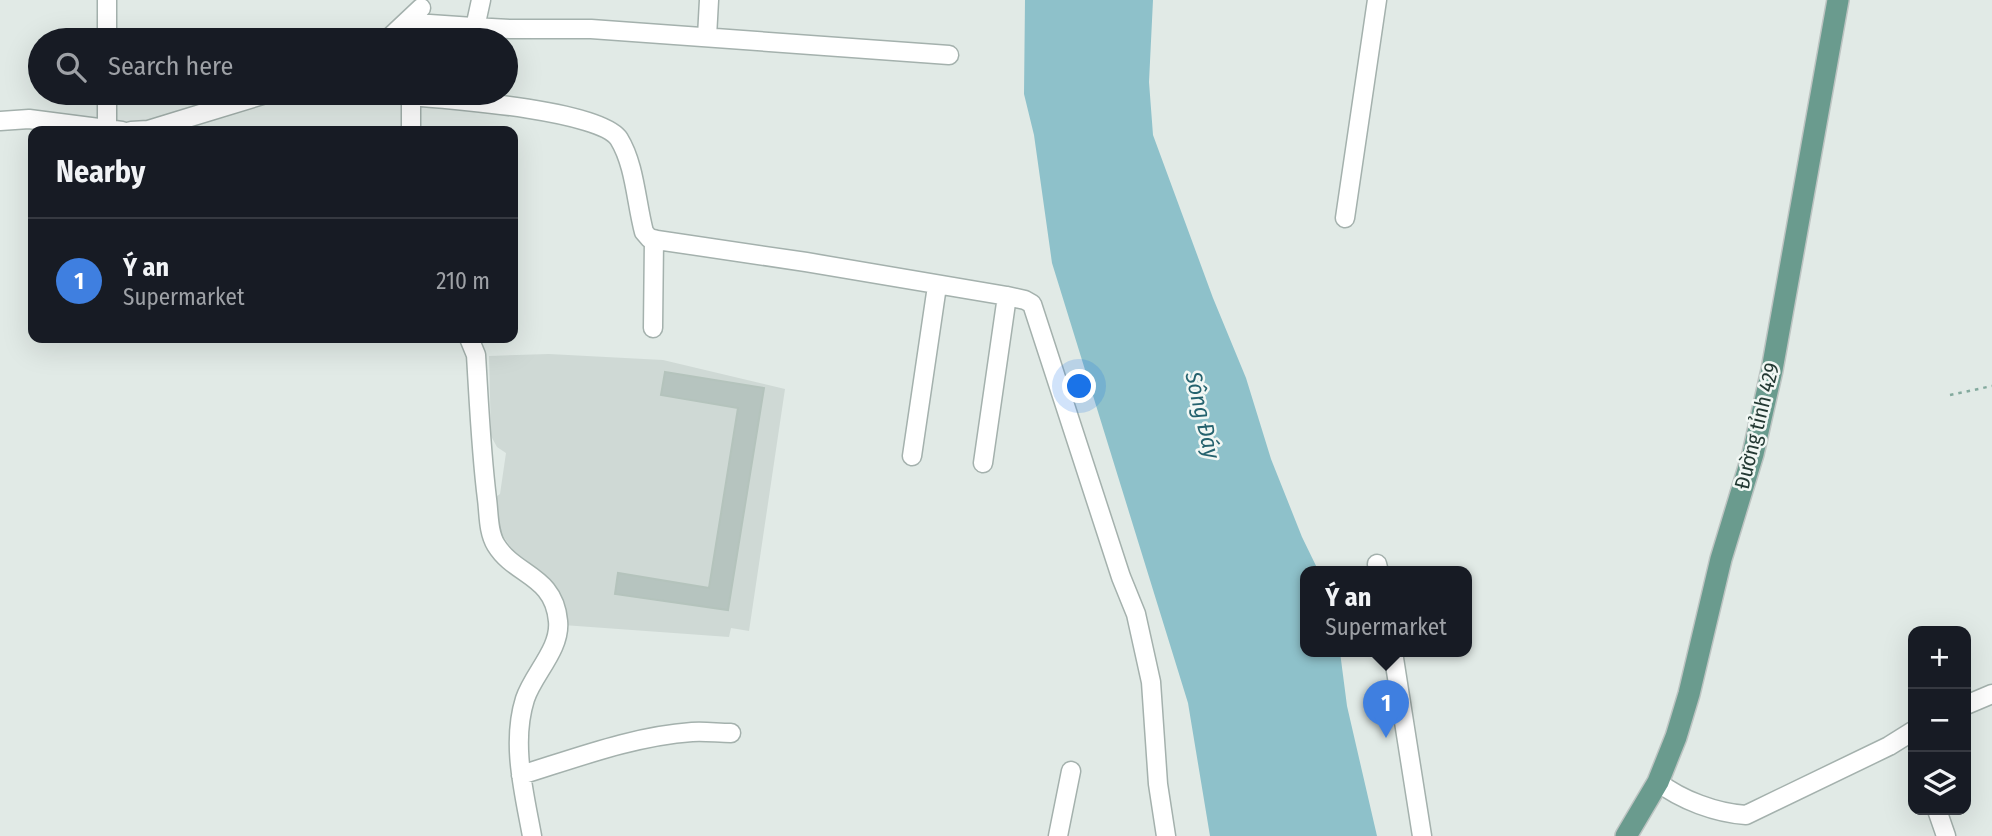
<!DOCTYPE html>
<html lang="en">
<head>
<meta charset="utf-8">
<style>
  body { margin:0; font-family:"Fira Sans Condensed",sans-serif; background:#242831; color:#f1f3f6 }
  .controls { position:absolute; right:21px; bottom:21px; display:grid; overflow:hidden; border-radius:14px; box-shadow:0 7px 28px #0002 }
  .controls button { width:63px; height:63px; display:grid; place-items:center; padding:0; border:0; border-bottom:2px solid #363941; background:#171b24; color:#f1f3f6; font:35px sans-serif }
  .you { position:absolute; left:1080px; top:387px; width:24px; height:24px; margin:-18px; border:5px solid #fff; border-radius:50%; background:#1a73e8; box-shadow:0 0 0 10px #1a73e833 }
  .badge { display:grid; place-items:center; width:46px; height:46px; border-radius:50%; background:#7c3aed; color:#fff; font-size:23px; font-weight:700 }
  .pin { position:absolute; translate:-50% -58px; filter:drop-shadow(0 2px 4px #0008) }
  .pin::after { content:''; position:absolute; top:37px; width:24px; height:21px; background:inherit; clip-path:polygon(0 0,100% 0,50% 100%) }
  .popup { position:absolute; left:1300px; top:566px; width:172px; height:91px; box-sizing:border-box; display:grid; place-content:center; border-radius:14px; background:#171b24; filter:drop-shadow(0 2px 5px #0005); font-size:23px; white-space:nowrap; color:#9ea1a6 }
  .popup b { font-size:26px; color:#f1f3f6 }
  .popup::after { content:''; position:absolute; left:50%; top:100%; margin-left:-14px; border:14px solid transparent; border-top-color:#171b24 }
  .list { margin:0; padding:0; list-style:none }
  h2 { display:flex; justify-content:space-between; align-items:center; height:91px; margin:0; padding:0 28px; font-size:30px }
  h2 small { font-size:23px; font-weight:400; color:#9ea1a6 }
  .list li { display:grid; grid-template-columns:46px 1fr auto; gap:21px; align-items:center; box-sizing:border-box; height:126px; padding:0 28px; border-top:2px solid #363941 }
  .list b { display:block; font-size:26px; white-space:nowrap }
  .list p { margin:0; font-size:23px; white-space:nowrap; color:#9ea1a6 }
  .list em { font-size:23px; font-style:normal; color:#9ea1a6 }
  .icon { flex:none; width:38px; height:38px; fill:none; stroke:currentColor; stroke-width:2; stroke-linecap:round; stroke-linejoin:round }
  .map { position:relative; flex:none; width:1992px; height:836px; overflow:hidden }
  .search { position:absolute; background:#171b24; box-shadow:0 7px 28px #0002; left:28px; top:28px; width:490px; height:77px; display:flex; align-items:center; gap:18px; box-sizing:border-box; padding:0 24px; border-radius:38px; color:#9ea1a6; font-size:26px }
  .panel { position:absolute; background:#171b24; box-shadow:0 7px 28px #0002; left:28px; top:126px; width:490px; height:217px; border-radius:14px }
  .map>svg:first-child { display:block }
</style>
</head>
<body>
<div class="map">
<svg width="1992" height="836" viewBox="0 0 1992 836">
  <rect width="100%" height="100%" fill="#e1eae6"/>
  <path fill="#cfd9d5" d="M549,354L663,360L785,389L749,631L731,628L729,637L563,625L499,530L493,499L500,494L506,453L497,447L491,436L489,356Z"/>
  <path fill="#8ec1ca" d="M1025,0H1153L1149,82L1153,135L1213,298L1246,378L1271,459L1302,537L1319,572H1306V652H1340L1347,706L1377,836H1210L1188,703L1052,263L1034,135L1024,94Z"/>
  <path fill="#b6c4bf" stroke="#b4c3bc" stroke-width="2" d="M665,372L764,388L728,610L615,594L618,573L709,588L738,408L661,395Z"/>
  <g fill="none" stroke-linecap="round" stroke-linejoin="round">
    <g stroke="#a4b1ad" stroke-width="21">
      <path id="minor" d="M415,23L473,27L476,23L481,0
        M473,27L510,29H591L949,55
        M707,37L709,0
        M107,40V0
        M387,40L421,8
        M411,96C448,99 601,110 619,139C635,165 636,202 644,232L650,239L806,262L1007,296L1025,300L1032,304L1121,577L1136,614L1151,682L1158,784L1166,836
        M0,121L29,119L122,131
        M107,130V93
        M131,131L148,130L269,93
        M411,131V93
        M1345,218L1377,0
        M653,328L654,239
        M469,338L476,355C479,403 481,451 487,499C489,514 488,532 496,545C515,576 554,575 558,621C561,649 533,674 525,699C511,743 524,792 532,836
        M912,456L937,286
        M983,463L1007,296
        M1377,564L1379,572
        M1393,652L1422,836
        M1966,705L1992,694
        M521,775C576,758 634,736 692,732C705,731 718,733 731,733
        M1658,782C1681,800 1716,813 1746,815L1889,746L1913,731
        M1937,810L1946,836
        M1058,836L1071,771"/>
    </g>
    <g stroke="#bdc4c2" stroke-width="24">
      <path id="major" d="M1626,836L1658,782L1676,737L1689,694L1721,559L1753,454L1772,370L1838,0"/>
    </g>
    <path stroke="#84aa9e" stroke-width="2.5" stroke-dasharray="3.5 5" stroke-linecap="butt" d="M1950,395L1992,386"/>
    <use href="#minor" stroke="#fff" stroke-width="18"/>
    <use href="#major" stroke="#6a9b8e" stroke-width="21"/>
  </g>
  <g text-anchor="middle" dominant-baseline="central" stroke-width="5" stroke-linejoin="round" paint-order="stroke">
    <g font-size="21" fill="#233933" stroke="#f1f7f4">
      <text transform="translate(1757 426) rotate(-76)">Đường tỉnh 429</text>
    </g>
    <g font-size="23" font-style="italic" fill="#24626e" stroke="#f1f7f4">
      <text transform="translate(1203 415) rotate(77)">Sông Đáy</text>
    </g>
  </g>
</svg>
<div class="controls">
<button>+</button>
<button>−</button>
<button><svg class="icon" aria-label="layers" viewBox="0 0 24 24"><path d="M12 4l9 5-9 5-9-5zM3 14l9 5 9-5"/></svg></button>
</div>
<div class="you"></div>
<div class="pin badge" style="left:1386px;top:738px;background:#3f7fe0">1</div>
<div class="popup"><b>Ý an</b>Supermarket</div>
<div class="search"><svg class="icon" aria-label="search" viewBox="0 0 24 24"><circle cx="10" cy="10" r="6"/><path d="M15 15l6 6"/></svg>Search here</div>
<section class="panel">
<h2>Nearby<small></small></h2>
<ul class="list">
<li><span class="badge" style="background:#3f7fe0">1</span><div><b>Ý an</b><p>Supermarket</p></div><em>210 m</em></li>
</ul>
</section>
</div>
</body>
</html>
